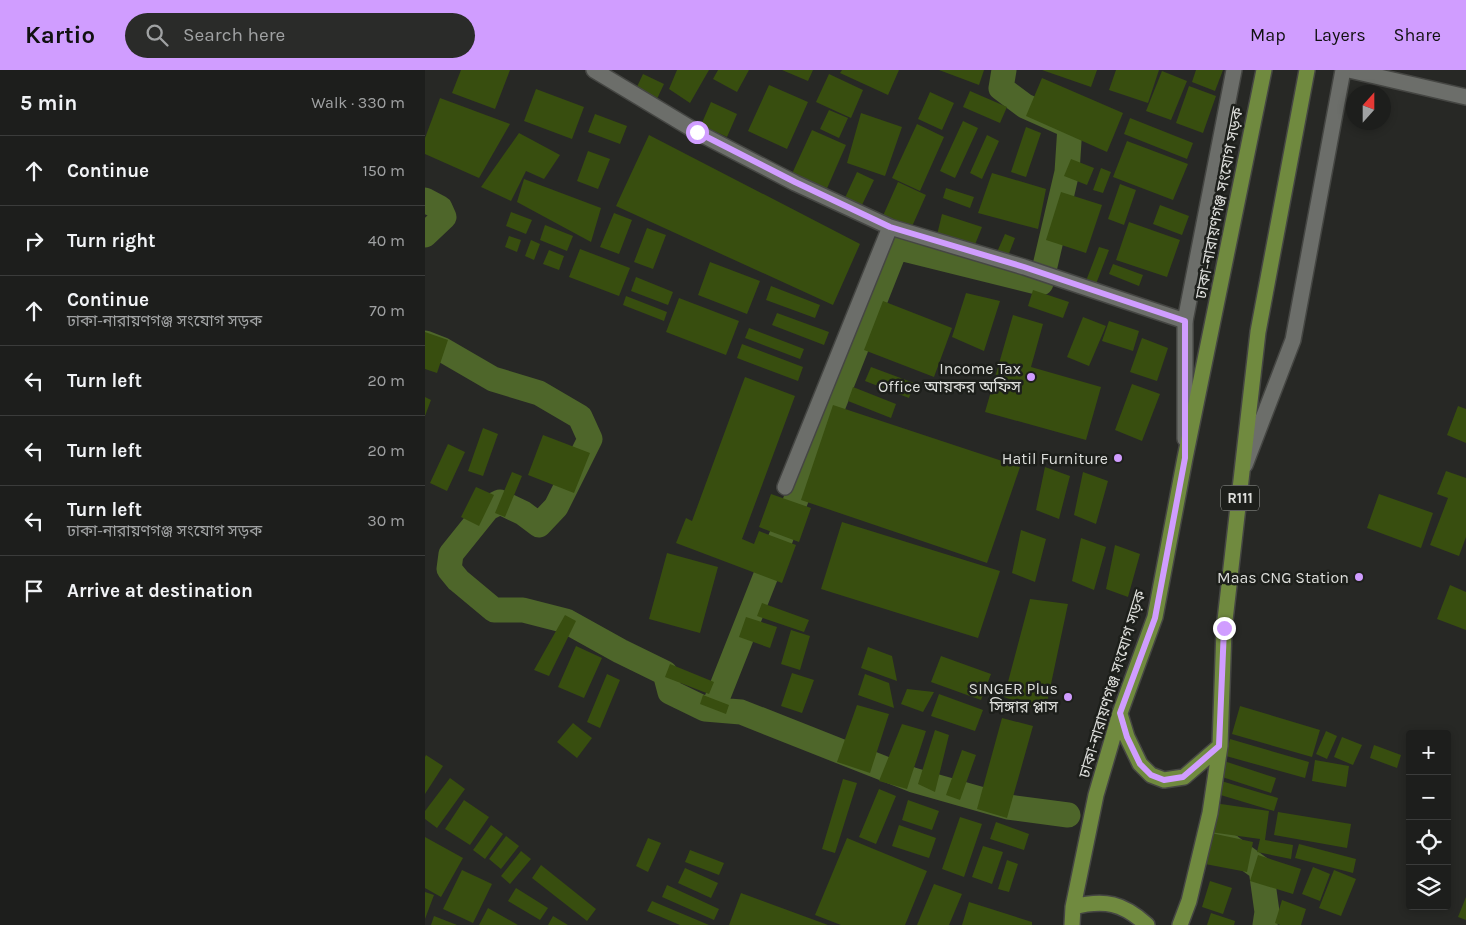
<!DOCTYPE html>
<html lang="en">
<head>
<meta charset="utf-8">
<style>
  body { margin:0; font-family:Karla,"Noto Sans Bengali",sans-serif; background:#2a2b29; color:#f1f3f6 }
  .controls { position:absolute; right:15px; bottom:15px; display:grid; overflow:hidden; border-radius:5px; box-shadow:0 2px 8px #0003 }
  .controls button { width:45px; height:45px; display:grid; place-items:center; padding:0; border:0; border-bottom:1px solid #3b3c3b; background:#1d1e1c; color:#f1f3f6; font:25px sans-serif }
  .compass { position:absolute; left:921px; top:15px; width:45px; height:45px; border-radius:50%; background:#1d1e1c; box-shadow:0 2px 8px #0003; rotate:21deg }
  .stop { position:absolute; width:15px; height:15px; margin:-11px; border:4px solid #d09dff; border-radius:50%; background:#fff }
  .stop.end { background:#d09dff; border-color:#fff; box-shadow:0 1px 5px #0008 }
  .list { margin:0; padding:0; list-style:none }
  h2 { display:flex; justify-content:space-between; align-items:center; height:65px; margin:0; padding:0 20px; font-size:21px }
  h2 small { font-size:16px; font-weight:400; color:#a0a2a3 }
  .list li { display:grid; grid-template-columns:32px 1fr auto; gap:15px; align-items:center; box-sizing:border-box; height:70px; padding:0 20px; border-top:1px solid #3b3c3b }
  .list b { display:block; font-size:19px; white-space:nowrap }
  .list p { margin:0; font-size:16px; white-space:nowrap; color:#a0a2a3 }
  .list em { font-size:16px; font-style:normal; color:#a0a2a3 }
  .icon { flex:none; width:28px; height:28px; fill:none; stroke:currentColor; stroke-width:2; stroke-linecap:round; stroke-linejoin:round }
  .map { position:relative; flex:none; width:1041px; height:855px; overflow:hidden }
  header { display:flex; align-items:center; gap:30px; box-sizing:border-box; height:70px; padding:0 25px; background:#d09dff; color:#111 }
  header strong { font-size:24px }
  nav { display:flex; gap:28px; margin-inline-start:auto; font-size:18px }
  .search { width:350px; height:45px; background:#2a2b29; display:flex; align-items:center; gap:12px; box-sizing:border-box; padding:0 18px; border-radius:28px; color:#a0a2a3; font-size:19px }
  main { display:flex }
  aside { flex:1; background:#1d1e1c }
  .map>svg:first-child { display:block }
</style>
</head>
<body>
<header>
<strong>Kartio</strong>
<div class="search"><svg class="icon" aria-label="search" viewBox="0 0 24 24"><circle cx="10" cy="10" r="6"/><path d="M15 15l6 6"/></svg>Search here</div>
<nav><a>Map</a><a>Layers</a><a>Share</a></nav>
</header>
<main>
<aside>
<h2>5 min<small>Walk · 330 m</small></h2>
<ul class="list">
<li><svg class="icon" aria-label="ahead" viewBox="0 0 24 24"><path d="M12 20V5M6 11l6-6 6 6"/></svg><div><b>Continue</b></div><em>150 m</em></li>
<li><svg class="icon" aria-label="right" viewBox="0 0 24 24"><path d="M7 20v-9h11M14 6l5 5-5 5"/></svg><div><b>Turn right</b></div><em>40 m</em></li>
<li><svg class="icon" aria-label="ahead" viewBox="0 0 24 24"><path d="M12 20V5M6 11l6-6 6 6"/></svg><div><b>Continue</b><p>ঢাকা-নারায়ণগঞ্জ সংযোগ সড়ক</p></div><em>70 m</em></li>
<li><svg class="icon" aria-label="left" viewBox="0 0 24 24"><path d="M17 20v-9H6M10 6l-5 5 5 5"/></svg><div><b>Turn left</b></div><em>20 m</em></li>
<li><svg class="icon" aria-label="left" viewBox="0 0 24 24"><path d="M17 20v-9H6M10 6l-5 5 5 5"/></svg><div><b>Turn left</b></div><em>20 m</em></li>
<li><svg class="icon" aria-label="left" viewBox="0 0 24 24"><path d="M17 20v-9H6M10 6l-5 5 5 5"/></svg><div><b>Turn left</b><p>ঢাকা-নারায়ণগঞ্জ সংযোগ সড়ক</p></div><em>30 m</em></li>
<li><svg class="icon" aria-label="arrive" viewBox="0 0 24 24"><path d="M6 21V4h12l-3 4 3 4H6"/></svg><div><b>Arrive at destination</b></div></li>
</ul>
</aside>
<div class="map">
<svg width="1041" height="855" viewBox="0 0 1041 855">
  <rect width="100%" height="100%" fill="#272825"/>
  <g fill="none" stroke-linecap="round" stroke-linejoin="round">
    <path stroke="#4e662a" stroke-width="25" d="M0,130L15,138L19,147L0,165
      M0,273L18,280L68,309L114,323L155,347L165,369L131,437L114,455L98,443L75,432L63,438L26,484L24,499L33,510L69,540H98L141,551L195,581L240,603L245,622L280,639L316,642L488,710L583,737L643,745
      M288,639L471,177L616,213L642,102L645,56L600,36L576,18L579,0
      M795,772L806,777L836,799L842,842L840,855"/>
  </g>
  <path fill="#384e0f" d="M36,0H85L70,39L27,23Z
    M252,0H284L265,33L244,19Z
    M293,0H324L312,22L288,9Z
    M357,0H388L383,11Z
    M417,0H474L463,25L415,3Z
    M514,0H559L554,15Z
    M617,0H672L666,17Z
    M691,0H734L723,33L684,20Z
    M771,0H798L790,21L767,12Z
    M737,1L762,11L746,50L721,41Z
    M218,4L239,14L231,31L210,21Z
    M404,4L438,20L426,48L391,32Z
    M617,8L698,43L682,82L601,46Z
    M344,15L383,32L362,79L323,61Z
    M764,16L791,26L778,63L751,53Z
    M111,19L159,37L147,69L99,51Z
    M545,21L582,37L575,53L538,37Z
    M505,22L529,33L517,60L493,49Z
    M15,28L85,54L54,108L0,84V68Z
    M286,32L312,44L302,67L276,55Z
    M404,40L423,48L414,68L395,59Z
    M436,43L477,57L460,106L422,93Z
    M170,44L202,56L195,74L163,62Z
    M705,48L768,73L762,89L699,64Z
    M538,51L553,58L530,108L515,101Z
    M492,54L519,67L495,121L467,108Z
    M601,57L616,63L601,107L586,102Z
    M387,60L421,75L400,123L365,108Z
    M94,63L135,85L119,109L101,101L86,131L56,117Z
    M224,65L435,174L408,235L191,136Z
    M562,65L574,71L557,109L545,103Z
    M702,71L763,94L748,130L688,107Z
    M163,81L185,89L173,119L152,111Z
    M646,89L669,98L662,115L639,106Z
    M676,98L686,102L678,123L668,120Z
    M432,102L449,110L436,137L419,130Z
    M567,103L621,119L613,159L553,143Z
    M99,109L176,138L166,172L92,132Z
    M473,112L501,125L485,161L457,148Z
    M695,114L711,120L699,155L683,149Z
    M521,118L549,127L545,138L518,128Z
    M636,122L677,135L661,183L621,170Z
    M735,135L764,146L757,165L728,154Z
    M86,142L107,150L101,164L81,156Z
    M189,143L207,150L194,184L175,177Z
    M517,144L557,157L549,177L512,165Z
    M704,152L755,170L742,207L691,190Z
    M120,155L148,166L142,181L115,170Z
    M222,158L241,165L228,199L209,192Z
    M580,164L590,168L583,186L572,182Z
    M84,166L96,170L92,182L80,177Z
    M106,170L115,174L109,190L100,186Z
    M674,177L684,180L671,214L661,211Z
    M155,179L205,198L194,226L144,207Z
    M124,180L139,186L134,200L118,194Z
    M285,192L335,211L322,244L273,225Z
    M688,194L718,205L714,216L684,204Z
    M211,207L248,222L243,235L206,221Z
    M346,216L395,235L390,248L341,230Z
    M608,220L644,232L638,248L603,236Z
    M541,223L575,231L559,281L527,267Z
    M201,226L242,242L239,251L198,235Z
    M254,228L314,251L301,285L241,262Z
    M458,231L527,258L509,307L439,280Z
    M352,243L404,262L399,275L347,255Z
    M588,245L618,254L606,297L676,317L661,370L560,342Z
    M658,247L681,256L664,296L642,287Z
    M684,251L714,261L708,281L677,271Z
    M324,258L379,279L375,289L320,268Z
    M0,262L23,270L12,303L0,299Z
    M717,268L743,278L732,311L705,302Z
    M317,274L378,297L373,311L312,288Z
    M446,297L489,313L484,328L440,311Z
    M320,307L370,326L317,469L329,474L334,461L371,475L357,513L251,473L261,448L267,451Z
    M707,314L735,324L717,371L690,360Z
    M428,317L471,334L466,348L423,331Z
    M0,327L6,330L0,346Z
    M408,335L595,397L562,493L376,430Z
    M1033,336L1041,339V373L1022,365Z
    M58,358L73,364L58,406L43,401Z
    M118,365L165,383L149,423L103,405Z
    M23,374L40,382L22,421L5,413Z
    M620,397L645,406L634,449L611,440Z
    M1021,401L1041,408V467L1034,486L1005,475L1023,428L1012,424Z
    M87,402L97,406L80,447L70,443Z
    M658,402L683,411L671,454L649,445Z
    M51,417L69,425L54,456L36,447Z
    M346,424L386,438L374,472L334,457Z
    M954,424L1008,443L996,478L942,458Z
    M417,452L575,501L553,568L396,519Z
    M596,460L621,469L610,512L587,503Z
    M656,468L681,477L669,520L647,511Z
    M690,475L715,484L703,527L681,519Z
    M242,483L293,497L275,563L224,549Z
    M1025,515L1041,522V560L1012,549Z
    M605,529L643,534L620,642L579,627Z
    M337,533L384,550L379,562L332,546Z
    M140,545L151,551L124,606L109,600Z
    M321,547L352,557L345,578L314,567Z
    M366,560L385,566L375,600L356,594Z
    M151,576L177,588L159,628L133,617Z
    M443,577L467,586L472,611L436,598Z
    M516,586L566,604L556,630L506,612Z
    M245,594L289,612L284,624L240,607Z
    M367,603L389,610L377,643L356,636Z
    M182,604L195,610L175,658L162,652Z
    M440,604L464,613L469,638L433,625Z
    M482,619L509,622L498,642L476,634Z
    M514,624L558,640L550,661L506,646Z
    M278,625L304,635L301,644L275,634Z
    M432,635L464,644L445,703L412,692Z
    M815,636L895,660L887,687L807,664Z
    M577,648L608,656L582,748L552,739Z
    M148,653L167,668L152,688L132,672Z
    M477,654L501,661L482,719L454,711Z
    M510,660L524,665L510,722L493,714Z
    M901,661L912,666L902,689L891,684Z
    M917,667L937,675L928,695L909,687Z
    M805,669L884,692L880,708L801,686Z
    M949,675L976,685L972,698L945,688Z
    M537,680L551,685L535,730L521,725Z
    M1,685L18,696L0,724V687Z
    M890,690L924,696L921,717L887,711Z
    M799,691L851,708L846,723L794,706Z
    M25,708L40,719L12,758L0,749V741Z
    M418,709L432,713L410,783L397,779Z
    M793,710L853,728L849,741L789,723Z
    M454,719L471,726L451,774L434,767Z
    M39,730L64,747L45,775L20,759Z
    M483,730L514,741L507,760L477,750Z
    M789,733L844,741L840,770L868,775L866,789L832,782L835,769L785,762Z
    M853,742L926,754L922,778L849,765Z
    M535,747L557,754L539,807L517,799Z
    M571,752L604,764L599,780L565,769Z
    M66,755L78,764L60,789L48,780Z
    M474,755L511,768L504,788L467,776Z
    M786,763L828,772L822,802L780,794Z
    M81,766L94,776L76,799L64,789Z
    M0,767L38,788L16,827L0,818Z
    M223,768L236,773L223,802L211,796Z
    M422,768L502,801L480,855H416L390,845Z
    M874,774L931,789L928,803L870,788Z
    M558,776L578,782L567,814L547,807Z
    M265,780L299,793L294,805L260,792Z
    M96,781L106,789L85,814L76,806Z
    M833,785L876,799L868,824L825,811Z
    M582,790L593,794L584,822L573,819Z
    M116,795L171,839L162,851L107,808Z
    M888,797L905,804L895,831L877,824Z
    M260,798L293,813L286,828L253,813Z
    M37,800L67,814L48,853L18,839Z
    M909,800L931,809L916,846L894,838Z
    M785,811L807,818L798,844L777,837Z
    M509,814L537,824L524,855H492Z
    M242,815L294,839L289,850L237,827Z
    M91,818L123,838L115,850L83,831Z
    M0,822L9,825L0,849Z
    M316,823L403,855H304Z
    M1041,827V850L1033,847Z
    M857,830L881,839L876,855H855L850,853Z
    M227,831L284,855H255L222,841Z
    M544,832L607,852V855H537Z
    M63,838L93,855H54Z
    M786,843L810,851L809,855H782Z
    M9,846L32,855H6Z
    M128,846L143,855H123Z"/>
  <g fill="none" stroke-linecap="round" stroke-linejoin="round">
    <g stroke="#454643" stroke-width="18">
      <path id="street" d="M169,0L272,62L370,113L465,157L599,197L760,251
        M924,0L1041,27
        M360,417L465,157"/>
    </g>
    <g stroke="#454643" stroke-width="18">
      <path id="secondary" d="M760,369V251L809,0
        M820,395L868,270L918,0"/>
    </g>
    <g stroke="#454643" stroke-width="18">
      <path id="primary" d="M695,644L702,667L715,694L726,705L739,710L759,707L795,676
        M648,837C680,829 698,833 722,855
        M647,855L648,837L671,725L695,643L730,547L760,388L839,0
        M755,855L764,831L785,743L795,676L799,559L833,262L882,0"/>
    </g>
    <use href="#street" stroke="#6c6e6a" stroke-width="15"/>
    <use href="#secondary" stroke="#6c6e6a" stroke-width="15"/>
    <use href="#primary" stroke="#708a3f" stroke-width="15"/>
  </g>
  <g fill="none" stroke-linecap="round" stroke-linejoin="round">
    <path stroke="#d09dff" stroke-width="6" d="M272,62L370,112L465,157L599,197L760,251V388L730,548L695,643L702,667L715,694L726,705L739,710L758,707L794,676L799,558"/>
  </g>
  <g fill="#d09dff" stroke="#1d1f1b" stroke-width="2">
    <circle cx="606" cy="307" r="5"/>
    <circle cx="693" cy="388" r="5"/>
    <circle cx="934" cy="507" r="5"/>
    <circle cx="643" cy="627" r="5"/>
  </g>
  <g text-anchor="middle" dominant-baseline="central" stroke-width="5" stroke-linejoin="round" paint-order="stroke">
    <rect fill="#1d1f1b" stroke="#a3a4a1" stroke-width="1" x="796" y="415.5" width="38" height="25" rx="4"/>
    <g font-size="15" font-weight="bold" fill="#dcddda">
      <text x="815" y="428">R111</text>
    </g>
    <g font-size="16" fill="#dcddda" stroke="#1d1f1b">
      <text transform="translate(794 133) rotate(-79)">ঢাকা-নারায়ণগঞ্জ সংযোগ সড়ক</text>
      <text transform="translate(687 614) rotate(-73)">ঢাকা-নারায়ণগঞ্জ সংযোগ সড়ক</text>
    </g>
    <g font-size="16" fill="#dcddda" stroke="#1d1f1b" text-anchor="end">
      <text x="596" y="298">Income Tax<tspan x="596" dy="18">Office আয়কর অফিস</tspan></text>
      <text x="683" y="388">Hatil Furniture</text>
      <text x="924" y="507">Maas CNG Station</text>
      <text x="633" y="618">SINGER Plus<tspan x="633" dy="18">সিঙ্গার প্লাস</tspan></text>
    </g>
  </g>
</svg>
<div class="controls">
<button>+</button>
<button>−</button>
<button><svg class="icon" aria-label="locate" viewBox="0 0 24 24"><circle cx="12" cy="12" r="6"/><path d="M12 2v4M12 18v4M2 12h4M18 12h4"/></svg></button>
<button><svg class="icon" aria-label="layers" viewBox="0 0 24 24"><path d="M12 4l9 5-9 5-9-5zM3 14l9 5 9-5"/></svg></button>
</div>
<svg class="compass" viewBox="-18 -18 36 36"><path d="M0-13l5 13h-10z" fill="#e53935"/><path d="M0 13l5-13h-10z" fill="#a0a2a3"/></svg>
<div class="stop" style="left:272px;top:62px"></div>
<div class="stop end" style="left:799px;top:558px"></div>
</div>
</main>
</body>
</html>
